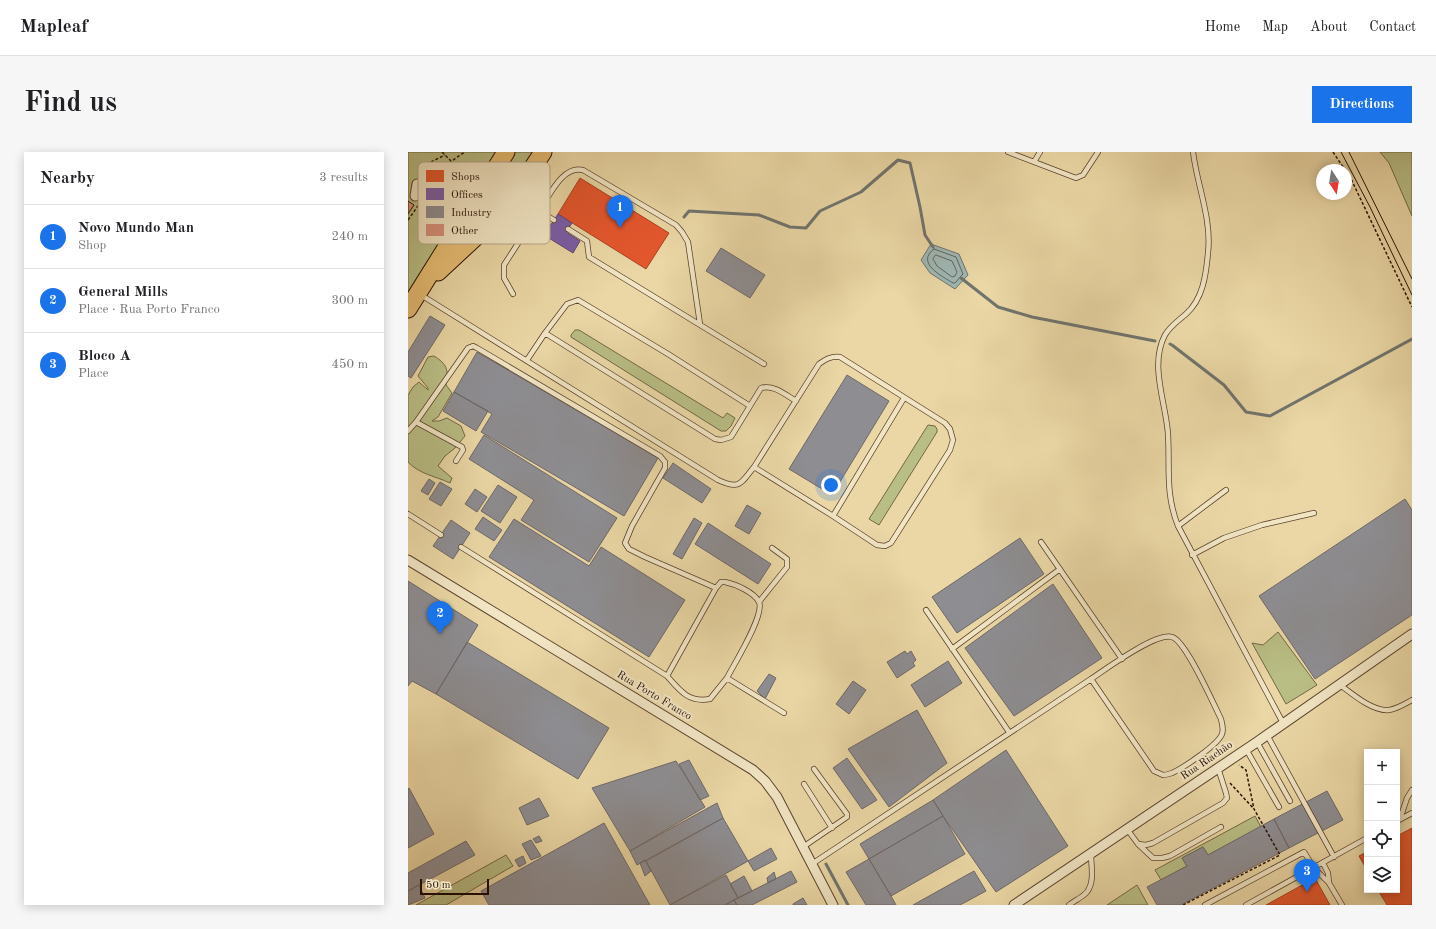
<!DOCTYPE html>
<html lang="en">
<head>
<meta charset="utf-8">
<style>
  body { margin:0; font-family:"Old Standard TT",serif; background:#f6f6f6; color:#202124 }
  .controls { position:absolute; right:12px; bottom:12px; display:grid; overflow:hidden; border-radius:0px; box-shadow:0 2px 10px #0003 }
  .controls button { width:36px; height:36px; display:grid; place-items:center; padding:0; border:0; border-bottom:1px solid #e0e0e0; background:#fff; color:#202124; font:20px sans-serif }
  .compass { position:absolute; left:908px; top:12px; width:36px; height:36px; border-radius:50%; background:#fff; box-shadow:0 2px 10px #0003; rotate:168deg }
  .scale { position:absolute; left:12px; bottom:10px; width:69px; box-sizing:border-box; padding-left:4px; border:2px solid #2a1106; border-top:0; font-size:11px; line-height:14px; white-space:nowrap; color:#2a1106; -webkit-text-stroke:3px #f1e5c4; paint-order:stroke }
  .you { position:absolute; left:423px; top:333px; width:14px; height:14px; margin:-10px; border:3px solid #fff; border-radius:50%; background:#1a73e8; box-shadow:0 0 0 6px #1a73e833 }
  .badge { display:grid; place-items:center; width:26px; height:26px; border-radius:50%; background:#1a73e8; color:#fff; font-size:13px; font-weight:700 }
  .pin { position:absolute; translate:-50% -33px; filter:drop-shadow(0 1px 2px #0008) }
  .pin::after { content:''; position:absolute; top:21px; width:14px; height:12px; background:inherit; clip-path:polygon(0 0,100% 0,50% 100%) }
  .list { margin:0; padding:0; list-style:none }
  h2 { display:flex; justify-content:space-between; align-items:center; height:52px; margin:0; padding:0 16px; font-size:17px }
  h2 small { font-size:13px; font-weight:400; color:#757577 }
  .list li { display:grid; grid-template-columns:26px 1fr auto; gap:12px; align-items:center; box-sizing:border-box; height:64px; padding:0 16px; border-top:1px solid #e0e0e0 }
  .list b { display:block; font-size:15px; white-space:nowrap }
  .list p { margin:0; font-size:13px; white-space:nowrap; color:#757577 }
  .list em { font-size:13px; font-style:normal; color:#757577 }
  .icon { flex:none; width:22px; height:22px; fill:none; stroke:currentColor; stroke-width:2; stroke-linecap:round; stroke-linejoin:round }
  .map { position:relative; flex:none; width:1004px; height:753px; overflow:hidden; border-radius:0px }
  header { display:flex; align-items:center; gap:24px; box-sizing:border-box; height:56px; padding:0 20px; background:#fff; border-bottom:1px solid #e0e0e0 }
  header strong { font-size:19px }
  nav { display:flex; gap:22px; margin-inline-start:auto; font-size:14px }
  .intro { display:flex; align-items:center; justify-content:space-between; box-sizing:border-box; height:96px; padding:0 24px }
  h1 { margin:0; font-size:28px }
  .button { padding:10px 18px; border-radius:0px; background:#1a73e8; color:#fff; font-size:14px; font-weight:700 }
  main { display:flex; gap:24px; padding:0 24px }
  aside { flex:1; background:#fff; border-radius:0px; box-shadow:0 2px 10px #0003 }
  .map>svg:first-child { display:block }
</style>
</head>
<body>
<header>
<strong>Mapleaf</strong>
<nav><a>Home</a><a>Map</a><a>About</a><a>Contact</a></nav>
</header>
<div class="intro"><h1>Find us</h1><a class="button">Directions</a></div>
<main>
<aside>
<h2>Nearby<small>3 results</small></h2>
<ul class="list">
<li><span class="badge">1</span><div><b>Novo Mundo Man</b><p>Shop</p></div><em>240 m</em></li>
<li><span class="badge">2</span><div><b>General Mills</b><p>Place · Rua Porto Franco</p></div><em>300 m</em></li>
<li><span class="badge">3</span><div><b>Bloco A</b><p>Place</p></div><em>450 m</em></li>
</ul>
</aside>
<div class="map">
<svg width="1004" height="753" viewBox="0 0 1004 753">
  <rect width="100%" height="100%" fill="#ead7a5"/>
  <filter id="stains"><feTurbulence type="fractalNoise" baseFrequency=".005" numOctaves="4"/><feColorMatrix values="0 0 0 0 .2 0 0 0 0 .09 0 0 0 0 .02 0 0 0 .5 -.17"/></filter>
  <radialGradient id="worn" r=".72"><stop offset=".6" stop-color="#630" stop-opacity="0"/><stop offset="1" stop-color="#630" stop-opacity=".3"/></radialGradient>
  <path fill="#b9be85" stroke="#726846" d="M0,0H89L0,141Z
    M103,0H134L56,96L53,80Z
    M972,0H1004V64L981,11Z
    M167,178H171L315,266L319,261L327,266L323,274L318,279H313L163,185V183Z
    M26,204C39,212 41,218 38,233L44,241L30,265L24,269H31L39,266L53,274L57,284L47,296L37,304L30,314L44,326L42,331C27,324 11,322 0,310V243L5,235L11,230L20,238V236L10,224L20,205Z
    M520,273L527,274L529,277V280L471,373L461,367Z
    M870,480L909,533L878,552L844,491L855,493Z
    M847,664L853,675L800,703L795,695L774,706L779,714L753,728L747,718Z
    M98,703L105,714L38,753H8Z
    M729,733L740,753H699Z"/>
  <path fill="#9eb6b3" stroke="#70746e" d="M523,92L551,102L560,123L547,137L522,121L513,108Z"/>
  <path fill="#e4572e" stroke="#ac4222" d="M172,26L261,81L238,117L150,62Z
    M1004,676V753H979L970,738H989V684Z
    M959,700V718L951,704Z
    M907,726L922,753H858Z"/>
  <path fill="#7b5ea7" stroke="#634777" d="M150,62L164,71L158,80L172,89L165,101L136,83Z"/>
  <path fill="#8d8d92" stroke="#6f6868" d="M313,96L357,123L342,146L298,119Z
    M22,164L37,173L3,226L0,224V200Z
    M69,200L250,306L216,364L73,280L84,262L46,240Z
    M439,223L481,249L424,343L381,317Z
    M46,240L80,259L68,279L35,259Z
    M76,283L209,366L181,410L113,368L126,348L61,307Z
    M265,311L303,337L294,351L255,326Z
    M21,327L27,331L20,343L13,339Z
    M32,330L44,337L33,354L21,347Z
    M90,333L109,345L92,371L73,359Z
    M67,337L79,345L69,360L57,352Z
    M997,347L1004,358V463L907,527L851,444Z
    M339,353L353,361L341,382L327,374Z
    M75,365L94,378L86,389L67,377Z
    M286,366L294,371L274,407L265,402Z
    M106,367L181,414L193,395L277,448L241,505L81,405Z
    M43,368L62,381L45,407L25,394Z
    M300,371L363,412L350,432L287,392Z
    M612,386L636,422L549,481L524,445Z
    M0,429L70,473L28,542L4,529L0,534Z
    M645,432L694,506L606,564L557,496Z
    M59,490L201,576L170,627L28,542Z
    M497,499L499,502L503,499L508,508L505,511L507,514L489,526L479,510Z
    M540,509L554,531L517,555L503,533Z
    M361,522L368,526L357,547L349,539Z
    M445,529L458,538L441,562L428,552Z
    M509,558L539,611L481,655L440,597Z
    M598,598L660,694L588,740L535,664L525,648Z
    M439,606L469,648L454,657L425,616Z
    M281,608L301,644L292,648L271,612Z
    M268,609L297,655L222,699L184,636Z
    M1,636L26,682L0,696V637Z
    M919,639L935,668L881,696L866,667Z
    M131,646L141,664L119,673L111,656Z
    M525,648L535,664L461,707L452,692Z
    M309,651L315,666L229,713L222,699Z
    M535,664L557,702L483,744L461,707Z
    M315,666L340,709L262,753L238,709Z
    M866,667L881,696L773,753H749L739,735L779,714L774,706L795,695L800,703Z
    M196,671L242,753H81L73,739Z
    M131,684L134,689L128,691L125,687Z
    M123,688L133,704L123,708L114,692Z
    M58,689L67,703L0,739V721Z
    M363,696L369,707L346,719L340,709Z
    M115,704L118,711L111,715L107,708Z
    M461,707L483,744L488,753H458L438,720Z
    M237,708L243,719L237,724L232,711Z
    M383,719L389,730L344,753H329L326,748Z
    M566,719L578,739L552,753H505Z
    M366,720L368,727L360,731L359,726Z
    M318,723L330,746L326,748L317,753H262Z
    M336,724L344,739L330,746L322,732Z
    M11,733L17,746L0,753V739Z
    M395,746L399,753H385V752Z
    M326,748L329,753H317Z"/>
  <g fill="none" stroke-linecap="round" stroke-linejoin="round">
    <path stroke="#64645c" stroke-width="1" d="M526,97L548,105L555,122L547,131H545C534,124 507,111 526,97Z
      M528,103L544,109L549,120L547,124L544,125L529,114L525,107Z"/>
    <path stroke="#70746e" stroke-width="3" d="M276,65L281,59L351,63L382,75L398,76L412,59L453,40L490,8L502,11L512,55L517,83L525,95
      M553,126L590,155L624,165L747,189
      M762,192L764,193L816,233L838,260L862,264L1004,187
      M418,712L440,753"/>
  </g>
  <path fill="#d8917e" stroke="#2a1106" d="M0,49L6,53L0,62Z"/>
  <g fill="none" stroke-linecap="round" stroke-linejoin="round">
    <g stroke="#5a422e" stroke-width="6">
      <path id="lane" d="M600,0L668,26L675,23L690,0
        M785,0C789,33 804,67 800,101C798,123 795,147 778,162C770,169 762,174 757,183C741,213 758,251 760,282C762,316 757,341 770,374L875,571
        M626,10L632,0
        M109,46L131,59C141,45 154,13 175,18L268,73L274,80L280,90L292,172
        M160,77L179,89L181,105L356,212
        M105,142L96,126V113L131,59L146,68
        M13,143L310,328C332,338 332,332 346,315L411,212C418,207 423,204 432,205L537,271L542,277L545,288L542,298L483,391L477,394L469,393L425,364L346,315
        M137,181L159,152L170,148L260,202L342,254
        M119,208L137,181L307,287L313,288L323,285L353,236C365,232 378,243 388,249
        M8,270L54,295L55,298L48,309
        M0,279L8,270L60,196L65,194L69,196L252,304L257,310V316L224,374L217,391L221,397L237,405L308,436
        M0,362L33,383
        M425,364L496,246
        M770,374L818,338
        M633,390L714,507
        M53,395L259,524C272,539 281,551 302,547L319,526L376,561
        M784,403L816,386L854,373L906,361
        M351,450L379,415V407L364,396
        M518,458L601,580
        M544,497L652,417
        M259,524L308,436L313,430H317C327,432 346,440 351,450C357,463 326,512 319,526
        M931,532C943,541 965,560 981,558C989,557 997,552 1004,548
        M859,583L926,705
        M849,590L882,649
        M838,597L871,655
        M396,632L424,676
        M992,667L999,646L1004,638
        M989,669L1004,661
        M719,677L730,692L738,693L745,691L815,651L819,646L818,641L810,616
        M730,692L745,706H754L762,704L813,675
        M395,695L439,665V662L406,617
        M915,711L920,721L921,731L934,753
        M404,712L683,527C698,517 748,480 764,485C778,489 805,551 813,567C814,572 816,577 814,582C810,593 775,616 764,621C761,622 758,623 755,623L746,619L683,527
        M661,753C666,749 675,745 679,740C687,729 683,714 683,702
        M797,753L896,700L906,716L921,731
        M838,753L959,686"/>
    </g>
    <g stroke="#5a422e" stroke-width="11">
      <path id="street" d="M7,44L9,32
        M0,408L345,618L357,629L369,645L425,753
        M606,753L849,590L1004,482"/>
    </g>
    <g stroke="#2a1106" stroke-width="19">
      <path id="highway" d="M30,120L86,68L106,44L135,0
        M0,157L98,0"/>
    </g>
    <path stroke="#2a1106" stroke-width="1.5" stroke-dasharray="3 2" stroke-linecap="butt" d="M34,0L43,9
      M925,0L937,18
      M23,10L37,3
      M938,19L944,29L1004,155
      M17,43C30,22 36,13 57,0
      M0,68L12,51
      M822,631L846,657
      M775,753L872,703L846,657L838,618L831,613"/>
    <use href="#lane" stroke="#f1e5c4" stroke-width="4.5"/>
    <use href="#street" stroke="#f1e5c4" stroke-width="9"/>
    <use href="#highway" stroke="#e5bc72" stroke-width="17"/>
    <path stroke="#2a1106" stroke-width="1" d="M933,0L962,55L1004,143
      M941,0L1004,127"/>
  </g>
  <g text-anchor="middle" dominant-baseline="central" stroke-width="4" stroke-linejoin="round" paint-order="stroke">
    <g font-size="11" fill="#2a1106" stroke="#f1e5c4">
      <text transform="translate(246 544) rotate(31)">Rua Porto Franco</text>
      <text transform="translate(799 609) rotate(-34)">Rua Riachão</text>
    </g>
  </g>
  <rect x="10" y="10" width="132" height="82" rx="6" fill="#f1e5c4" stroke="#b5a58b" stroke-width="1"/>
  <rect x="18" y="18" width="18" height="12" fill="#e4572e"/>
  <rect x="18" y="36" width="18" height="12" fill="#7b5ea7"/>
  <rect x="18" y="54" width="18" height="12" fill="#8d8d92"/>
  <rect x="18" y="72" width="18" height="12" fill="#d8917e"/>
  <g font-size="11" fill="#2a1106">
    <text x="43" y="28">Shops</text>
    <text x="43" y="46">Offices</text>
    <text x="43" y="64">Industry</text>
    <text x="43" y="82">Other</text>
  </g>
  <rect width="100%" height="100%" filter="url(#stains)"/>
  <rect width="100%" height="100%" fill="url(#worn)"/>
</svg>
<div class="controls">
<button>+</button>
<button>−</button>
<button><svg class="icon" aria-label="locate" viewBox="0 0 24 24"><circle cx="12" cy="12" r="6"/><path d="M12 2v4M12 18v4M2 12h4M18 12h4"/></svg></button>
<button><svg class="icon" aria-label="layers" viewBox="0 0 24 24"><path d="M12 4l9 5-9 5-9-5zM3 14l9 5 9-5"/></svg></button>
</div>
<svg class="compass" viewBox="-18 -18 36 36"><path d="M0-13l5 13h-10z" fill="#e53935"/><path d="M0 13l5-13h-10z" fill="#757577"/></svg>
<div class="scale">50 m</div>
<div class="you"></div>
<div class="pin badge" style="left:212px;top:76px">1</div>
<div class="pin badge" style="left:32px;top:482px">2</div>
<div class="pin badge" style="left:899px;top:740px">3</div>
</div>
</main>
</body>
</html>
